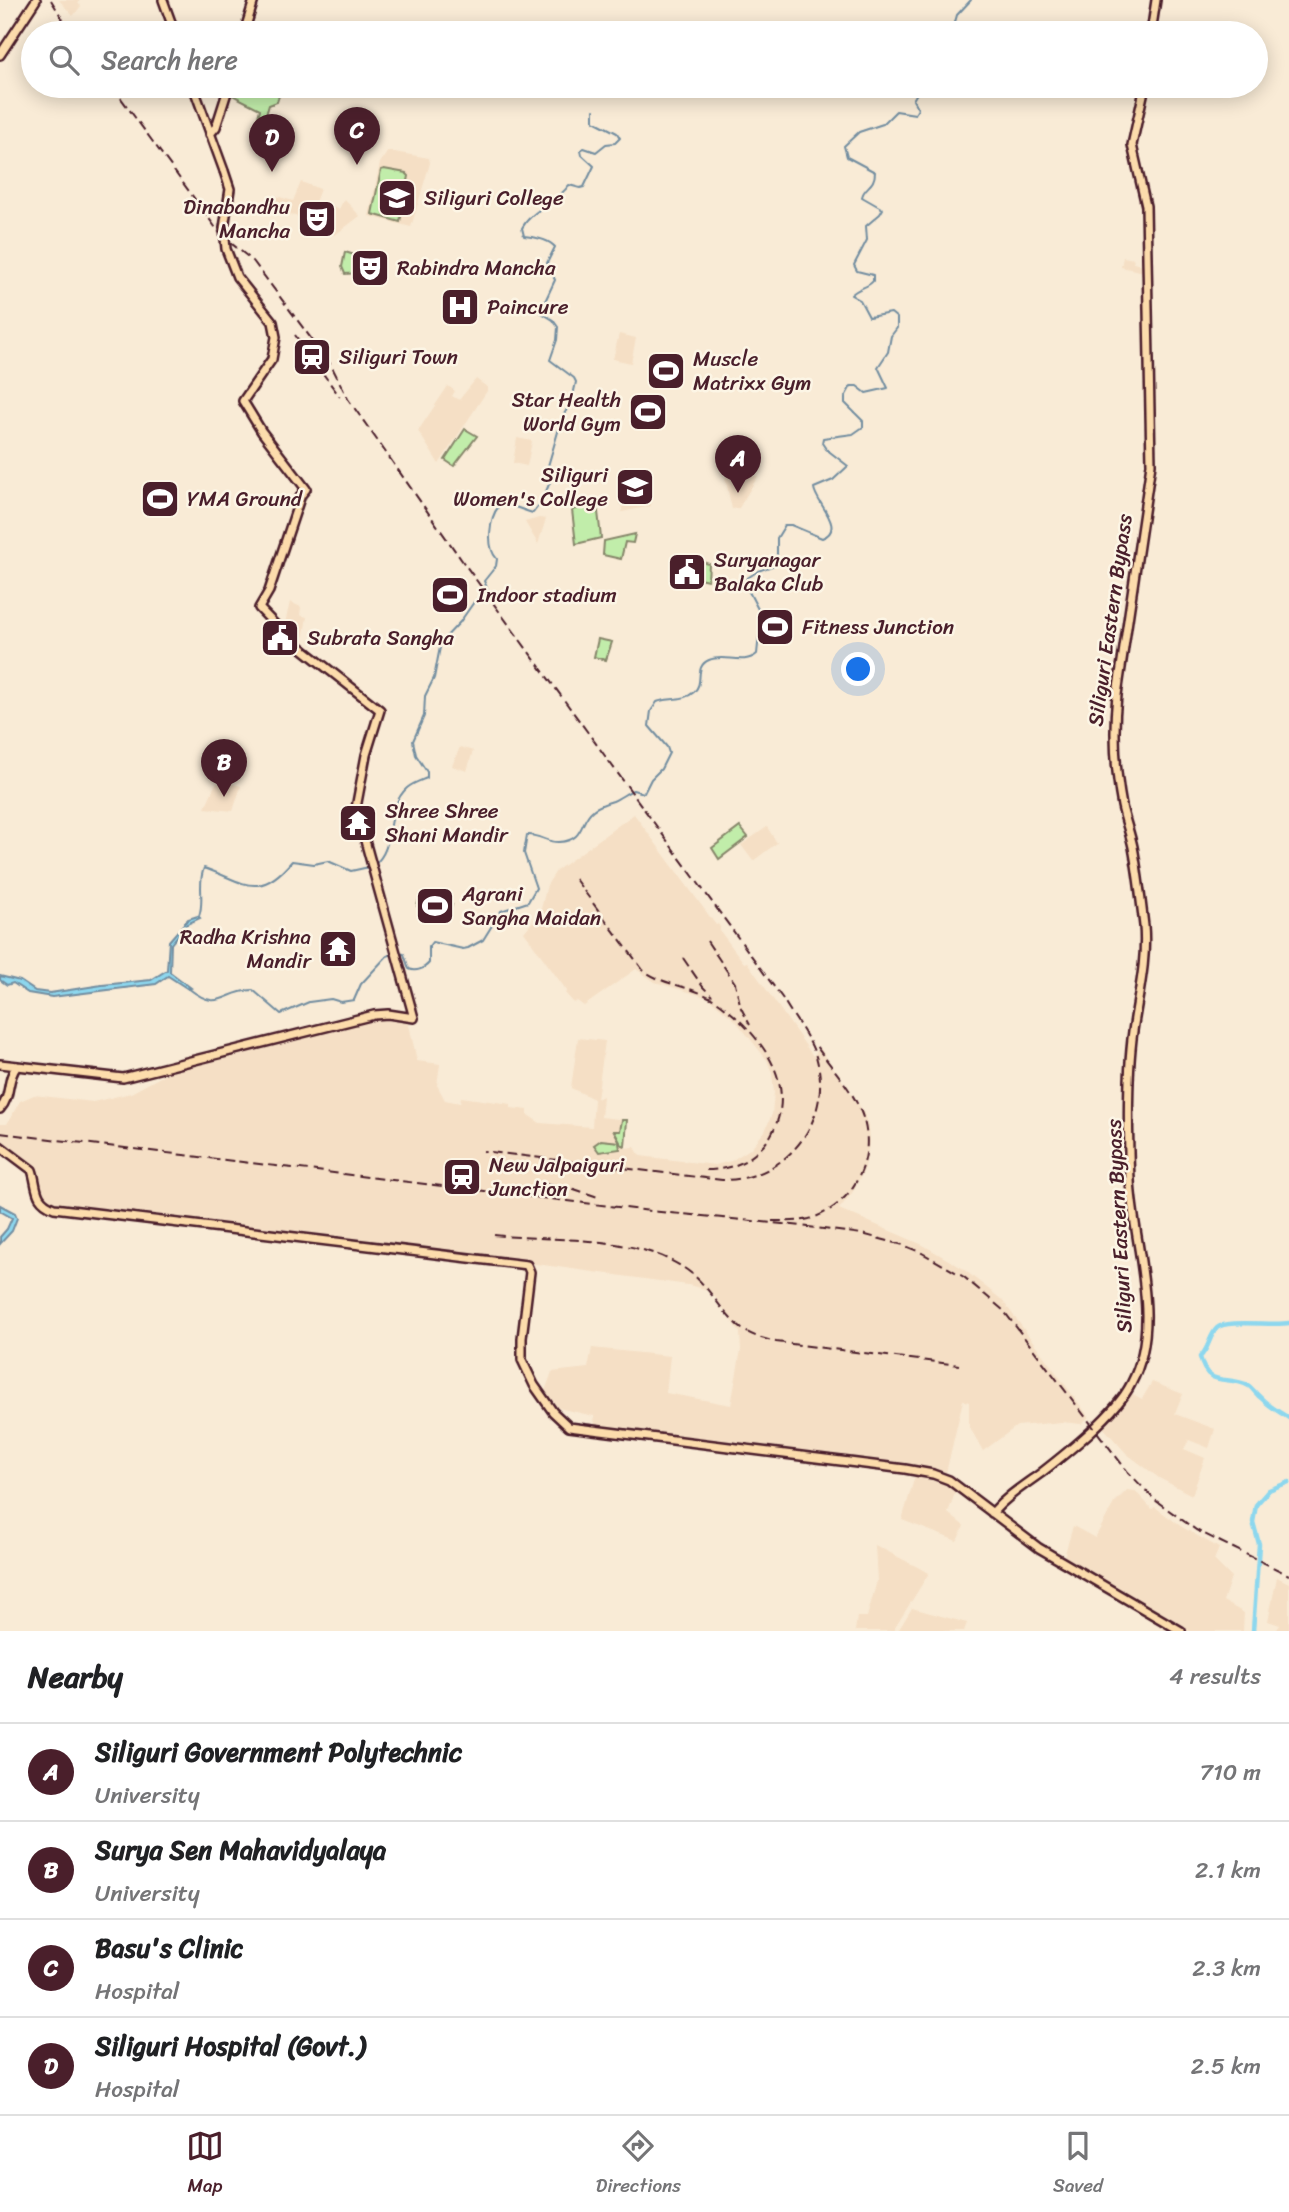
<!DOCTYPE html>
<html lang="en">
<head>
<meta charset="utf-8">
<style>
  body { margin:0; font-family:Sriracha,sans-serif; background:#f6f6f6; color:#202124 }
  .you { position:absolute; left:859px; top:670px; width:24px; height:24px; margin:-18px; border:5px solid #fff; border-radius:50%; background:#1a73e8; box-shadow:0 0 0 10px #1a73e833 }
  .badge { display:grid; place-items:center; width:46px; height:46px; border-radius:50%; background:#4a1f2b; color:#fff; font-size:23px; font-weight:700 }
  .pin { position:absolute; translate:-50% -58px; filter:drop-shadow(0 2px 4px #0008) }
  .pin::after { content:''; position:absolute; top:37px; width:24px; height:21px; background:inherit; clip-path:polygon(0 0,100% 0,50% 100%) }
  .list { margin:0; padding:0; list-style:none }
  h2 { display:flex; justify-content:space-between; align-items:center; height:91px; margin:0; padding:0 28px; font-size:30px }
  h2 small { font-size:23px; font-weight:400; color:#757577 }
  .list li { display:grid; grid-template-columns:46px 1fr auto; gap:21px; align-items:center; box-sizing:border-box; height:98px; padding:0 28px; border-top:2px solid #e0e0e0 }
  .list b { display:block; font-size:26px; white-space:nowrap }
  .list p { margin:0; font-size:23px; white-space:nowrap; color:#757577 }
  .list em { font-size:23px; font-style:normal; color:#757577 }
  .icon { flex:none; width:38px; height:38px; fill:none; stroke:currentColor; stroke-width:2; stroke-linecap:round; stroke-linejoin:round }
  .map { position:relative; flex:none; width:1289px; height:1631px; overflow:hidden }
  .search { position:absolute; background:#fff; box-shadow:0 4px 18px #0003; left:21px; right:21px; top:21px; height:77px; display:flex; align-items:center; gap:18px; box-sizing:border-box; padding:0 24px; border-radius:38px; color:#757577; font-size:26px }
  .sheet { height:483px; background:#fff }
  nav { display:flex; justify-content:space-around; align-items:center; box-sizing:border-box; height:98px; border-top:2px solid #e0e0e0; background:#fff; font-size:19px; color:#757577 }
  nav a { display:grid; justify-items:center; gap:4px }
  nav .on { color:#4a1f2b }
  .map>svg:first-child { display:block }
</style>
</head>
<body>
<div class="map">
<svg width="1289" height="1631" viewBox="0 0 1289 1631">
  <rect width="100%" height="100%" fill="#f9ebd6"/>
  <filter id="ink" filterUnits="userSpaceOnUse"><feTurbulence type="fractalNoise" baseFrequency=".0143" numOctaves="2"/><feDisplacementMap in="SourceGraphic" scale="14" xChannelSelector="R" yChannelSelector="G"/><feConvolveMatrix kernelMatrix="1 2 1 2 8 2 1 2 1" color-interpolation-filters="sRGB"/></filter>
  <g filter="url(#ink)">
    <path fill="#f5dfc5" d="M59,0H80L78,3L81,6L73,16Z
      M388,151L429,158L430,163L411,227L369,216L380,163Z
      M301,182L320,189L309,218L275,213L273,195L293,201Z
      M344,199L360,216L335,235L322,230L331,205L339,209Z
      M1123,257L1134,259L1133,263L1144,265V272L1121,267Z
      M619,334L636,338L631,363L613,359Z
      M476,379L487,387V391L439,464L418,431L448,386L455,391L452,396L459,400Z
      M517,438L532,441L527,466L513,463Z
      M627,467L646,477L651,506L622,512L621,498Z
      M758,476L739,508L732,509L725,477Z
      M539,518L546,519L538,544L525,522Z
      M290,602L301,607L300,615L307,617L302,645L283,632Z
      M460,747L473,751L467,771L452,766Z
      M218,783L227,789L228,783L241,786L233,811L205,808L215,785Z
      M634,814L716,925L718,924L720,927V931L744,963L747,962L813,1056L820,1048L863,1111L868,1126L869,1143L865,1168L852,1193L839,1209L923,1245L962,1268L1002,1300L1089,1417L1081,1424L1062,1422L1017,1426L983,1451L969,1426V1402L963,1400L946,1473L918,1468L595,1427L594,1416L558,1408L545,1391L552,1372L588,1368L592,1348L670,1356L666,1393L731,1405L741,1350L740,1333L715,1297L705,1289L688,1285L500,1259L57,1205L45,1202L39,1194L34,1166L0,1139V1124H7L20,1101L34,1095L93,1102L131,1093L177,1068L383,1017L408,1020L417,1061L440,1064L437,1085L445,1100L460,1103L461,1097L511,1104V1108L528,1110V1115L540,1123L592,1127L594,1099L571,1088L578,1038L605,1041L597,1099L603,1096L601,1117L627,1120L625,1148L635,1147L640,1156L715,1165L731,1161L750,1149L765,1131L772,1114L774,1093L772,1073L767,1060L736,1021L709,998L655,982L636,969L584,1006L577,1001L574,1003L565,993L567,991L524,932L540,913L547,885L556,871Z
      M767,827L777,843L753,861L741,845Z
      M1152,1382L1183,1394L1175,1414L1215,1429L1209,1448L1189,1440L1184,1449L1205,1458L1192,1495L1159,1478L1127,1454L1101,1425L1129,1392L1142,1399Z
      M915,1476L943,1483L956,1490L948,1513L964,1526L957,1541L902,1520Z
      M1127,1490L1135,1491L1152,1509L1155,1507L1182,1527L1219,1548L1214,1560L1231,1577L1223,1601L1244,1613L1243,1631H1188L1064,1557L1073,1526L1095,1538L1114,1503Z
      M875,1545L929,1573L893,1631H855L857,1617H867L877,1581Z
      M1277,1577L1289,1583V1631H1276L1280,1625L1268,1621Z
      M912,1608L967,1623L964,1631H898Z"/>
    <path fill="#c1edaa" stroke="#86866a" stroke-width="2" d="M230,86H282L277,102L269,105L263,124L257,121L260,109L232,95V93L229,91Z
      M384,169L406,173L409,176L400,222L372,214L381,170Z
      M345,252L380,263L381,264L374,272L345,274L342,267Z
      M465,429L477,436L454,466L445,460Z
      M627,467L646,477L639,479H644L641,481H644L645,488L642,489L645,490L642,492H649L638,495L639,500L621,503L625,479L630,478L629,474H626Z
      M157,487L169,491L163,514L150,507Z
      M597,503L601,538L576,544L572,510Z
      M635,534L633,543L625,542L621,559L603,555L604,541Z
      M692,559L709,564L708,580L689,576Z
      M440 595a10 10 0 1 1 20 0a10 10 0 1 1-20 0Z
      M598,639L612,642L606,660L594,657Z
      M740,827L748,837L719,859L712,848Z
      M420,895L452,905L446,915L417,906Z
      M622,1120H627L625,1146L619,1143L620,1149L599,1152L594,1145L601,1140L620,1142L614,1131H620Z"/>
    <path fill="#8dd7ee" stroke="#728da0" stroke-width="2" d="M198,916L200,918L187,924L171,944L170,972L191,988L188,989L168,976L156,984L52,997L28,993L13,983L7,985L0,980V976L20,981L35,991L50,993L102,985L151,980L167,970L169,941L188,919Z
      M0,1205L15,1213L17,1218L12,1231L0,1244V1237L7,1229L12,1218L0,1211Z"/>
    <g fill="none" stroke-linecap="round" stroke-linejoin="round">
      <path stroke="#728da0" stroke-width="2" d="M952,33L957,15L971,0
        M374,865C397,847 384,809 407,788C413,783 420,781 427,778V772L416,755L413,741L424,716L425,696L434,678L441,642L460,622L474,602L488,590L484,581L496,566L497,559C486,548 489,518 499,506C513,504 521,510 533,513L542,501L550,482L548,466L562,418L572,400L576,382L574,378L550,360L557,340L558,327L553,320L540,312L555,280L547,263L555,247C549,240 534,237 524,236L522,228C532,209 557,203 569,185L580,188L584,187L594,166L582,155L581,150L584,148L596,152L606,144L615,143L620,138L617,133L594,121V110
        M199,916C205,900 197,884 204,868C243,881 258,902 292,861L314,864L328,861L351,871L369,867
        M398,953L404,954L409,969C416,972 424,969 429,963V946L432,942L463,949L468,948L483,940L501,911L528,902L536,888L524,853L527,835C539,834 548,843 559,842C585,841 579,821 593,810C599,805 606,803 613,801C620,798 626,793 633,790L644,793L651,779L661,769L669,753L667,747L649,726L651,711L657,702C668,697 683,702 694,692C705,682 693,667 709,660C725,653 743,666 757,654L761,615L746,586V579L758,571L777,564V538L785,525H791L822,538C847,529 815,502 814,488L833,480L848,466L826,449L822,443L823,438L853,434L863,427V421L845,403V397L851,386H857L866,393L888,388L878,367L888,352L891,336L897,328V318L891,313L869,317L860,300L851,295C858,287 868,288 873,281V275L857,271L854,265L867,240L866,226L880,214L883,209L862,197C864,186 875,187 875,172L847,157L844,146L859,132L883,124L896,111L915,114L918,109L913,100L921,86
        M188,988C221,1014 222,991 253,990L281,1014L309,1002L331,999L341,1002L354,1000L361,984L387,956L393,954"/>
      <path stroke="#8dd7ee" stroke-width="4.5" d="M1289,1323C1273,1326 1226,1319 1217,1328C1209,1336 1209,1349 1200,1357C1208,1390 1228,1374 1249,1386C1253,1389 1257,1395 1261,1398C1270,1407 1279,1412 1289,1418
        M1253,1631L1259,1544L1253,1522L1256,1505L1269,1490L1289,1482"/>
      <g stroke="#4a1f2b" stroke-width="12">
        <path id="major" d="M163,0L175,33
          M244,33L254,0
          M1151,33L1156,0
          M0,55L36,0
          M193,86L224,171
          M210,134L216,127L229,86
          M272,359L243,401L262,432L306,489L301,495L269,591L259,608L285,635L380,710L366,755L356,808L414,1018
          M0,1064L123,1078L374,1015L388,1014L414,1018
          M0,1109C12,1096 6,1079 17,1066
          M0,1146L32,1170C38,1187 33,1200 54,1208L527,1265L530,1272L522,1338V1360L534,1385L553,1412L569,1427L905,1469L933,1474L949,1480L1039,1548L1181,1631
          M992,1513C1007,1496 1023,1486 1041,1473C1068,1452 1116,1414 1131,1384C1164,1323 1133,1244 1130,1180C1128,1135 1127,1075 1133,1031C1138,995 1147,962 1144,926C1141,900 1138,873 1133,847C1130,833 1125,820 1122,806C1115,769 1113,732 1117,695L1151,464L1146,206L1132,145L1145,86"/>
      </g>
      <use href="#major" stroke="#fcdcac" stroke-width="7"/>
      <path stroke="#4a1f2b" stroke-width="2" stroke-dasharray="10 5" stroke-linecap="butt" d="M51,0L71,33
        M112,86L221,235L253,261L331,365L348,399L463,562L783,999C794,1019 811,1038 817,1060C833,1122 785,1181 722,1180L483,1151
        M295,335L340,397
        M575,879L643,970C663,985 686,985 707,996C719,1001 728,1010 737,1018C770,1049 796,1091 771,1135C756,1160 731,1171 703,1170
        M707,941L735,983L741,1008L750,1025
        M683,958L703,987L712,996
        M0,1133L651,1211L793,1225L862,1234L903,1245L922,1253L964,1277L1003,1310L1128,1472L1155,1500L1196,1530L1289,1575
        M543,1184L574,1189L601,1198
        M772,1221C784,1221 797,1222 809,1219C854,1206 879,1156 861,1112C852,1089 831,1067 816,1046
        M494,1235C556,1242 633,1233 687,1270C711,1287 720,1312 742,1329C752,1336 764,1339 776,1342L959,1365"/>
      <g stroke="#4a1f2b" stroke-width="12" stroke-linecap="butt">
        <path id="major-bridge" d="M224,171L230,189L224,228L226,249L237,277L273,322L276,337L272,359"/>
      </g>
      <use href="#major-bridge" stroke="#fcdcac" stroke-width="7"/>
    </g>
  </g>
  <defs>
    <g id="university-square" transform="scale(2.0125)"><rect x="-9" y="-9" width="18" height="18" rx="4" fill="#4a1f2b" stroke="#fcf5e5"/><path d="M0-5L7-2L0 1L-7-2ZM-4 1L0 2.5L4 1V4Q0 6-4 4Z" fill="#fff"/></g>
    <g id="theatre-square" transform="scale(2.0125)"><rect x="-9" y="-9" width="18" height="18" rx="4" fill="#4a1f2b" stroke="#fcf5e5"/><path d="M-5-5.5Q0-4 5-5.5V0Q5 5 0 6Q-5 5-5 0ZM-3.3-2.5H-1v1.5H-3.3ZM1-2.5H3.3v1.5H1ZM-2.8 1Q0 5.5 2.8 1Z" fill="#fff"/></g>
    <g id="hospital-square" transform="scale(2.0125)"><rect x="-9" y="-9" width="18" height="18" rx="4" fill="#4a1f2b" stroke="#fcf5e5"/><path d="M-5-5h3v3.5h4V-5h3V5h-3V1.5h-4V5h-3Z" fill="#fff"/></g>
    <g id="station-square" transform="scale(2.0125)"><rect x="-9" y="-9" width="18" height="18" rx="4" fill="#4a1f2b" stroke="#fcf5e5"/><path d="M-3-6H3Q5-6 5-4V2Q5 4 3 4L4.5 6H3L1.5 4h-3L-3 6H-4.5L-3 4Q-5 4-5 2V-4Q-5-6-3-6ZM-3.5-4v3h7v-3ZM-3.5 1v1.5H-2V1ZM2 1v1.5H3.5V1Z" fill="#fff"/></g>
    <g id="stadium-square" transform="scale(2.0125)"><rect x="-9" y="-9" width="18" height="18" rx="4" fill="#4a1f2b" stroke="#fcf5e5"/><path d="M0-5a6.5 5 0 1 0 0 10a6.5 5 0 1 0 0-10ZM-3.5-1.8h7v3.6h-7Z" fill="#fff"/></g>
    <g id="civic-square" transform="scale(2.0125)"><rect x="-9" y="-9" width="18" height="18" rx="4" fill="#4a1f2b" stroke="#fcf5e5"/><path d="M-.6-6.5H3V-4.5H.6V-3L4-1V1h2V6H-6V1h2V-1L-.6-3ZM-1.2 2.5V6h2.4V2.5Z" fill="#fff"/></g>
    <g id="temple-square" transform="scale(2.0125)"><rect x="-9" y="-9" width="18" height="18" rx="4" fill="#4a1f2b" stroke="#fcf5e5"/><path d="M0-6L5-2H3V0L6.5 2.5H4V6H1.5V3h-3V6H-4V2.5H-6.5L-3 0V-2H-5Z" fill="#fff"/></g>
  </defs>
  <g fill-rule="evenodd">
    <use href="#university-square" x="397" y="198"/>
    <use href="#theatre-square" x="317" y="219"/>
    <use href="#theatre-square" x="370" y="268"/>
    <use href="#hospital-square" x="460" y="307"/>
    <use href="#station-square" x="312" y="357"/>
    <use href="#stadium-square" x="666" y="371"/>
    <use href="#stadium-square" x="648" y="412"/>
    <use href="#university-square" x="635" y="487"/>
    <use href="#stadium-square" x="160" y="499"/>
    <use href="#civic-square" x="687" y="572"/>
    <use href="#stadium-square" x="450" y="595"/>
    <use href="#stadium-square" x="775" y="627"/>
    <use href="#civic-square" x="280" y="638"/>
    <use href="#temple-square" x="358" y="823"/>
    <use href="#stadium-square" x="435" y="906"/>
    <use href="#temple-square" x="338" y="949"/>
    <use href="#station-square" x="462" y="1177"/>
  </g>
  <g text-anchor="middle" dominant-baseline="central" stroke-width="5" stroke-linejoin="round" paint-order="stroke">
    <g font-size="21" fill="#4a1f2b" stroke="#fcf5e5" text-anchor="start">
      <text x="424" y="198">Siliguri College</text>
      <text x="290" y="207" text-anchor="end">Dinabandhu<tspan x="290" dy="24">Mancha</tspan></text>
      <text x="397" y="268">Rabindra Mancha</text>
      <text x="487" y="307">Paincure</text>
      <text x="339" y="357">Siliguri Town</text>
      <text x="693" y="359">Muscle<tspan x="693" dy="24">Matrixx Gym</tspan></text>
      <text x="621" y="400" text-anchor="end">Star Health<tspan x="621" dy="24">World Gym</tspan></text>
      <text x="608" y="475" text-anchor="end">Siliguri<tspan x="608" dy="24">Women's College</tspan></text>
      <text x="187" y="499">YMA Ground</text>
      <text x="714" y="560">Suryanagar<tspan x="714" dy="24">Balaka Club</tspan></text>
      <text x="477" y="595">Indoor stadium</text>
      <text x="802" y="627">Fitness Junction</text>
      <text x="307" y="638">Subrata Sangha</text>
      <text x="385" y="811">Shree Shree<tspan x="385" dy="24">Shani Mandir</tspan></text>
      <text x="462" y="894">Agrani<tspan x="462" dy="24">Sangha Maidan</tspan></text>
      <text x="311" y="937" text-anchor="end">Radha Krishna<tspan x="311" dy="24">Mandir</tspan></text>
      <text x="489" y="1165">New Jalpaiguri<tspan x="489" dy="24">Junction</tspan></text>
    </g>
    <g font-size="21" fill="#4a1f2b" stroke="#fcf5e5">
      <text transform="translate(1110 620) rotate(-82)">Siliguri Eastern Bypass</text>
      <text transform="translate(1119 1226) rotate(-93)">Siliguri Eastern Bypass</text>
    </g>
  </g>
</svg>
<div class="you"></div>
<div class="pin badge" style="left:738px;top:493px">A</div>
<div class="pin badge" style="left:224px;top:797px">B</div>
<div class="pin badge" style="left:357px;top:165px">C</div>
<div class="pin badge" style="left:272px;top:172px">D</div>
<div class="search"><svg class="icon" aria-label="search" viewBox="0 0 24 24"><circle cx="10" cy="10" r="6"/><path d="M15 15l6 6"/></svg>Search here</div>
</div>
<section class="sheet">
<h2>Nearby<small>4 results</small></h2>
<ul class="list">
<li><span class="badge">A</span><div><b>Siliguri Government Polytechnic</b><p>University</p></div><em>710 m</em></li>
<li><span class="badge">B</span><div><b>Surya Sen Mahavidyalaya</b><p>University</p></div><em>2.1 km</em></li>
<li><span class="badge">C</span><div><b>Basu's Clinic</b><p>Hospital</p></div><em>2.3 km</em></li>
<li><span class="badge">D</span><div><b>Siliguri Hospital (Govt.)</b><p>Hospital</p></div><em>2.5 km</em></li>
</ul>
</section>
<nav>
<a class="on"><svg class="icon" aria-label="map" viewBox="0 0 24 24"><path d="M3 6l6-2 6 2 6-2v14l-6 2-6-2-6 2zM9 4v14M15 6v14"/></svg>Map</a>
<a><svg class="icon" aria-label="directions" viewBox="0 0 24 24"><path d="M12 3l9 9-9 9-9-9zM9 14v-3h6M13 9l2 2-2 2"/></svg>Directions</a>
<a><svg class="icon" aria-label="saved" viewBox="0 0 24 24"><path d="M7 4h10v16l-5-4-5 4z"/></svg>Saved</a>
</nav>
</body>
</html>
